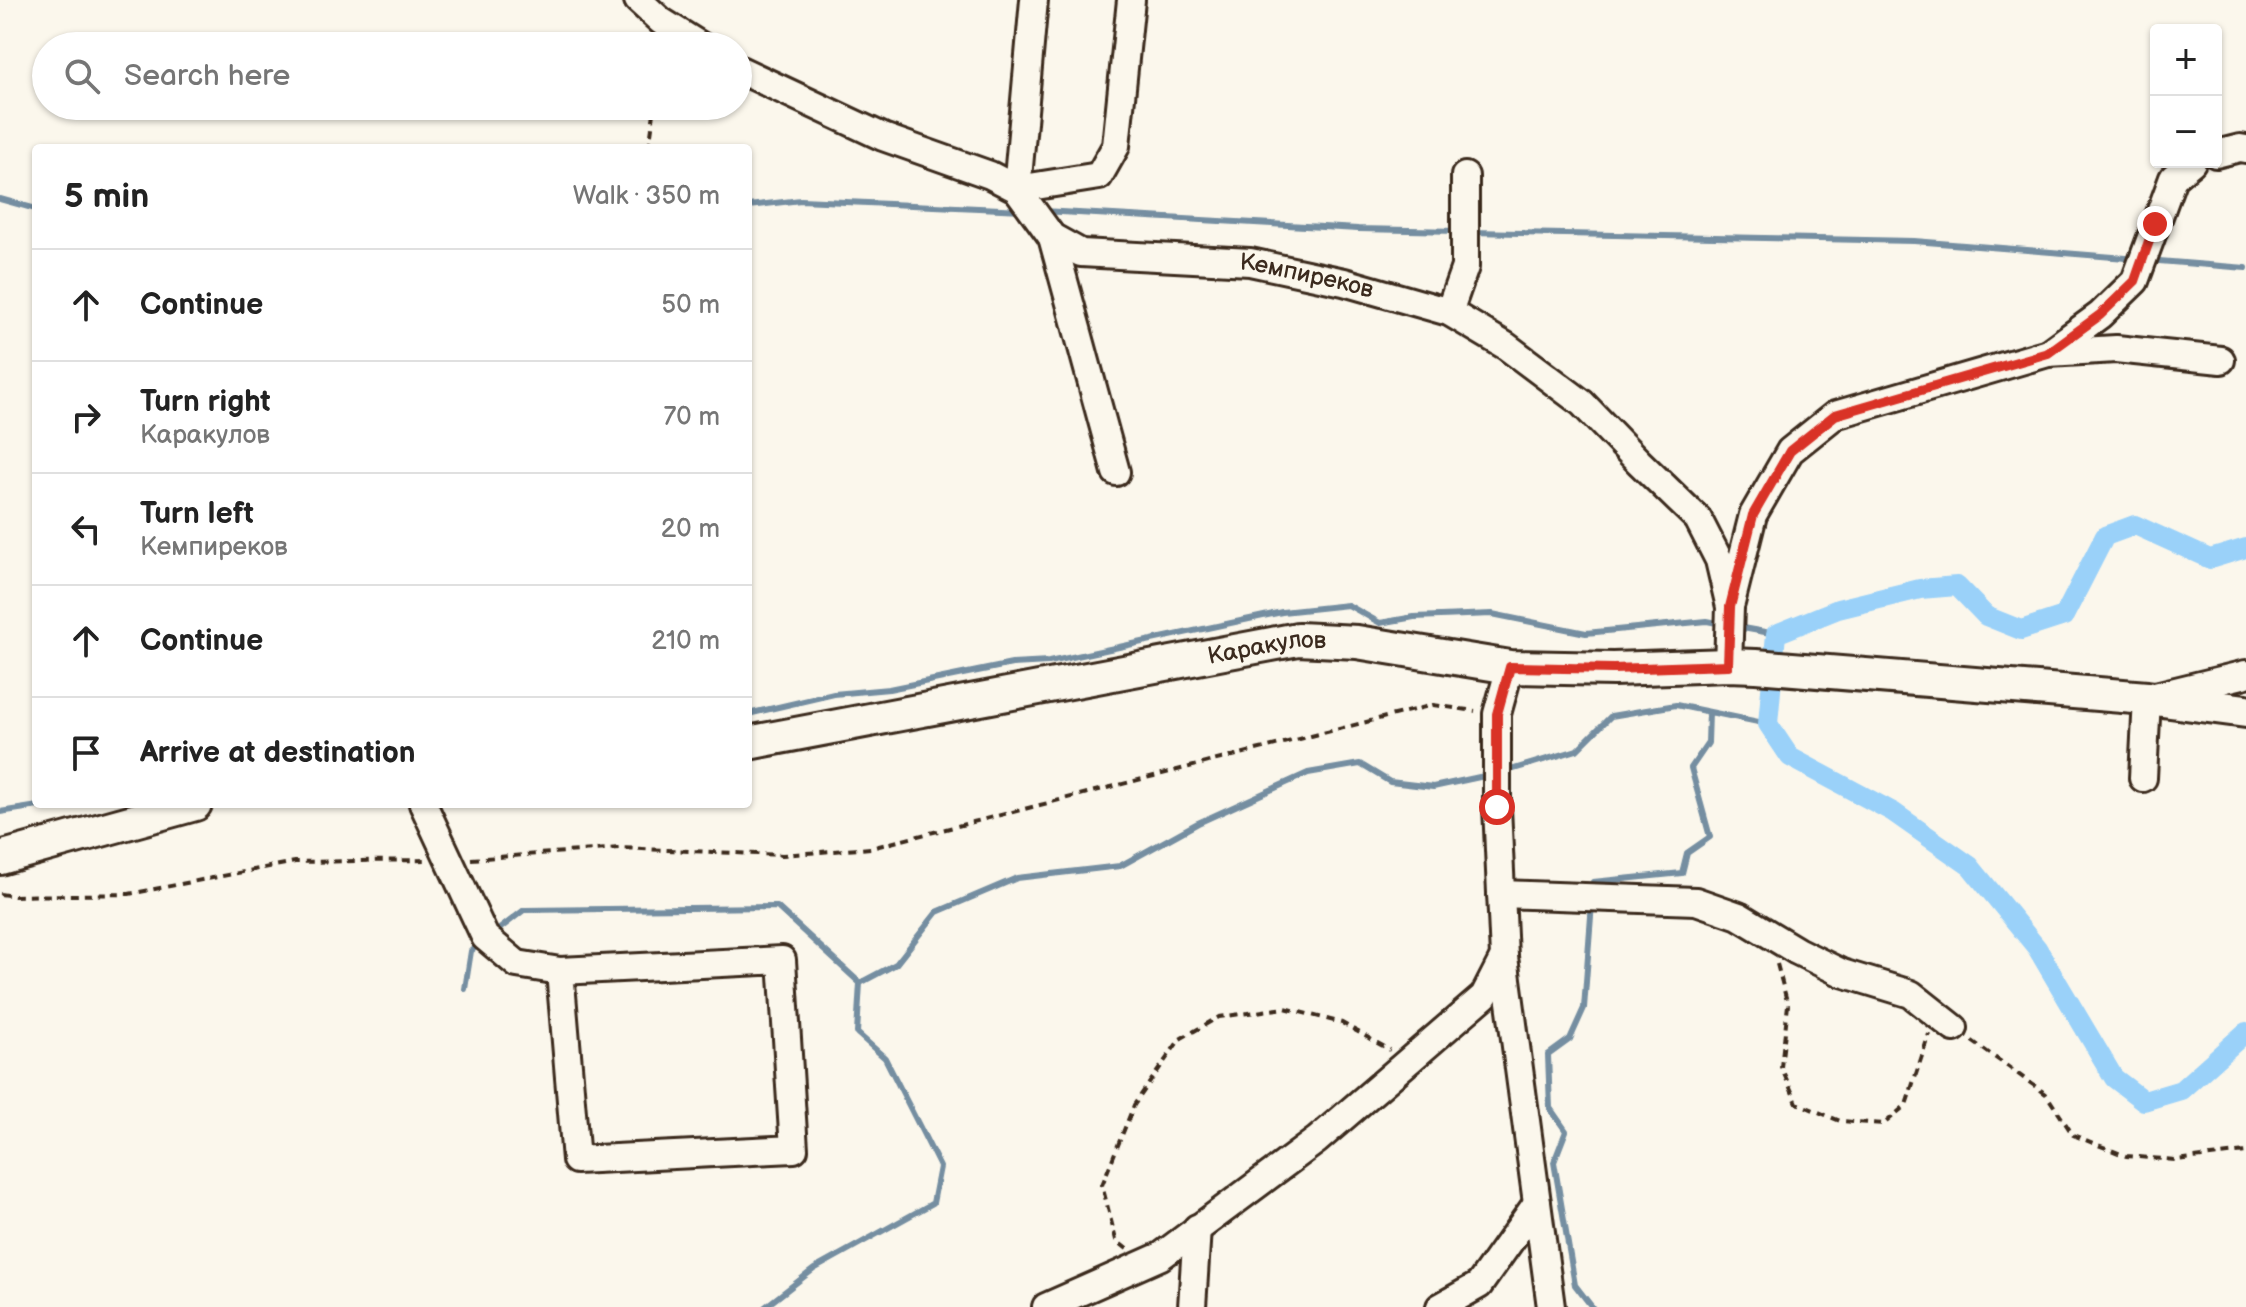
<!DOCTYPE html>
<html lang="en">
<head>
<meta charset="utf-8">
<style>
  body { margin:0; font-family:"Balsamiq Sans",sans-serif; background:#f2f2f2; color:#222 }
  .controls { position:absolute; right:24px; top:24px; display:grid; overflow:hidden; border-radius:8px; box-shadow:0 2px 6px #0004 }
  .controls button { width:72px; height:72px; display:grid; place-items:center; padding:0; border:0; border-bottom:2px solid #e0e0e0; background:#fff; color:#222; font:40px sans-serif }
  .stop { position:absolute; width:24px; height:24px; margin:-18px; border:6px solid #d93025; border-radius:50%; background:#fff }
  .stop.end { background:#d93025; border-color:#fff; box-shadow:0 2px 8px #0008 }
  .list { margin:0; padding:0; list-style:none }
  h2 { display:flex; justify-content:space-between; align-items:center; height:104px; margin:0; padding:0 32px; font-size:34px }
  h2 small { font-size:26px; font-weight:400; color:#767676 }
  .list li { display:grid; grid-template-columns:52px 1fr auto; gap:24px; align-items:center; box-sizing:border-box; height:112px; padding:0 32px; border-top:2px solid #e0e0e0 }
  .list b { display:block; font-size:30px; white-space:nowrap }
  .list p { margin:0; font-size:26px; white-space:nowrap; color:#767676 }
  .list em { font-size:26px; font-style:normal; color:#767676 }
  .icon { flex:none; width:44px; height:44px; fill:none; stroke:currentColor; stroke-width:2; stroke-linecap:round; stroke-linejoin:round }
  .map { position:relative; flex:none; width:2246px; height:1307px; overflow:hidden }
  .search { position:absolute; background:#fff; box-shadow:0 2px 6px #0004; left:32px; top:32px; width:720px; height:88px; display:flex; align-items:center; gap:20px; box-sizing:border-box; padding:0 28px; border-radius:44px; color:#767676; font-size:30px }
  .panel { position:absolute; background:#fff; box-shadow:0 2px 6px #0004; left:32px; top:144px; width:720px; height:664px; border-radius:8px }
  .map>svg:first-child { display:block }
</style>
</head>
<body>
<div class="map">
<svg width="2246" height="1307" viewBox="0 0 2246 1307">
  <rect width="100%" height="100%" fill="#fbf7ec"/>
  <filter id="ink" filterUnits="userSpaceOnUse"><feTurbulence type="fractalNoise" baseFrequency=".0125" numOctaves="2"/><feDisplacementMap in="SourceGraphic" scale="16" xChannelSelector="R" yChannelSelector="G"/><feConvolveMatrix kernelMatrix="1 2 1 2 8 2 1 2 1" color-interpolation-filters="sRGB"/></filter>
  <g filter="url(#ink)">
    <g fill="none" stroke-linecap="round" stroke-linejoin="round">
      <path stroke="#748ea1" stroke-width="6" d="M0,199L36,209
        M748,206L801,200L1023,210
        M1043,211L1358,229L1459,231
        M1470,232L1914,241L2126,258
        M2159,261L2246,268
        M1737,627L1776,634
        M748,714L834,694L889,689L1012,664L1049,662L1282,612L1348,605L1380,623L1414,617L1492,614L1586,633L1707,621L1722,624
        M1504,772L1577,750L1611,716L1676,705L1768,724
        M0,812L51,804
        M1593,892V882L1682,873L1687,853L1710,837L1691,768L1708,743L1709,712
        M493,934L524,910L777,907L860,983L896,964L937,912L1017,878L1120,866L1198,823L1308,773L1360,764L1390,782L1433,787L1489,775
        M465,989L471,951L481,943
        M765,1307L814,1269L933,1203L940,1167L885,1058L857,1033L860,983
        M1592,1307L1575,1285L1554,1162L1566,1131L1550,1108L1548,1055L1570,1039L1584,1008L1592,903"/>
      <path stroke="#9ad1f9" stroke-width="20" d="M2246,548L2210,559L2135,525L2105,536L2064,616L2021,630L1986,616L1957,586L1920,589L1838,609L1776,634L1768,724L1790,757L1893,812L1970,866L2037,948L2114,1078L2144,1101L2181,1090L2246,1032"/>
      <g stroke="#3b2a1e" stroke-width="32">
        <g id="minor">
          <path d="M638,0L661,21L701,46"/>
          <path d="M1034,0L1017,189L1099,176L1116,146L1131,0"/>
          <path id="s1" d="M738,69L883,137L990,175L1017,189L1052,237L1081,253L1250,262L1344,282L1449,312L1506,346L1582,403L1639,462L1698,519L1719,560L1730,607L1728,665"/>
          <path d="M2216,154L2240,148L2246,149"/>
          <path d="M1052,237L1116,472"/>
          <path d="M1449,312L1465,267V176"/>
          <path d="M2048,353L2100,315L2135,281L2173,178L2192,162"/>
          <path d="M1731,603L1753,515L1790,451L1835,415L2048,353L2116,349L2221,360"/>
          <path d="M1510,667L1497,714V807L1504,957L1551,1307"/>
          <path d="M2143,778L2147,698L2246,674"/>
          <path d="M423,804L485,937L517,964L560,971L782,960L794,1149L576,1160L560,971"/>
          <path d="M1501,894L1696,901L1739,916L1797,951L1842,973L1911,994L1954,1028"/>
          <path d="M1046,1307L1161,1256L1317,1140L1484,996L1504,957"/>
          <path d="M1192,1307L1197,1228"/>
          <path d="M1440,1307L1479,1285L1537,1203"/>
        </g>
      </g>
      <g stroke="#3b2a1e" stroke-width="38">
        <g id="major">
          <path id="s2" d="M748,743L1298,639L1357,642L1510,667L1613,669L1728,665L1756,666L2147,698L2246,711"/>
          <path d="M0,858L195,804"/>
        </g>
      </g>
      <path stroke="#3b2a1e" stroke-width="4" stroke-dasharray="8 6" stroke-linecap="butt" d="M649,148L655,106
        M471,859L620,848L782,855L871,848L1433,705L1475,711
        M0,894L14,896L129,894L295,862L426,860
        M1777,964L1788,1005L1781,1067L1797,1103L1840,1121L1884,1124L1906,1105L1929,1034
        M1972,1041L2046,1094L2073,1135L2126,1156L2176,1160L2246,1152
        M1127,1249L1116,1240L1102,1185L1134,1105L1180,1039L1219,1017L1285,1008L1342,1023L1390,1050"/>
      <use href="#minor" stroke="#fbf7ec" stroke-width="26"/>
      <use href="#major" stroke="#fbf7ec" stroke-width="32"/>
    </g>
  </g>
  <g fill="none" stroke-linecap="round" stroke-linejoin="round" filter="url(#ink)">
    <path stroke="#d93025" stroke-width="10" d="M1497,807V714L1510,667L1613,669L1728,665L1730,607L1753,515L1790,451L1835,415L2048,353L2100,315L2135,281L2155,224"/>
  </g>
  <g text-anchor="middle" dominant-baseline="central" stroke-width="7" stroke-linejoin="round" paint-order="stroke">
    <g font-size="24" fill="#3b2a1e" stroke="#fbf7ec">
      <text stroke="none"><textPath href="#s1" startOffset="624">Кемпиреков</textPath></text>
      <text stroke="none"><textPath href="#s2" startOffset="528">Каракулов</textPath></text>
    </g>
  </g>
</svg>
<div class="controls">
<button>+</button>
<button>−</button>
</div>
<div class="stop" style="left:1497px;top:807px"></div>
<div class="stop end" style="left:2155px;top:224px"></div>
<div class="search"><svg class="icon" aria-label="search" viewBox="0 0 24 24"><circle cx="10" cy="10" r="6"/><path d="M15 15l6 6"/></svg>Search here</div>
<section class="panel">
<h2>5 min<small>Walk · 350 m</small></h2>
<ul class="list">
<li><svg class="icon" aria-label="ahead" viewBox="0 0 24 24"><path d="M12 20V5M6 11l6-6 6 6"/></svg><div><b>Continue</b></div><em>50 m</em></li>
<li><svg class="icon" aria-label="right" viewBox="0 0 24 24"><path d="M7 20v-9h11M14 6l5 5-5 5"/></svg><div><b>Turn right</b><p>Каракулов</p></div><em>70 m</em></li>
<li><svg class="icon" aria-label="left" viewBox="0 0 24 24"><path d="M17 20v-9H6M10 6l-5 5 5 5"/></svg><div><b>Turn left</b><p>Кемпиреков</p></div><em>20 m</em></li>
<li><svg class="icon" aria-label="ahead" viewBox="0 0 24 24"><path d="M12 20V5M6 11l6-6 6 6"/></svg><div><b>Continue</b></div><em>210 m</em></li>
<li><svg class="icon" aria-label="arrive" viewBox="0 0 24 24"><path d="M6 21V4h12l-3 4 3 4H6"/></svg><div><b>Arrive at destination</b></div></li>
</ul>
</section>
</div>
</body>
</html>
